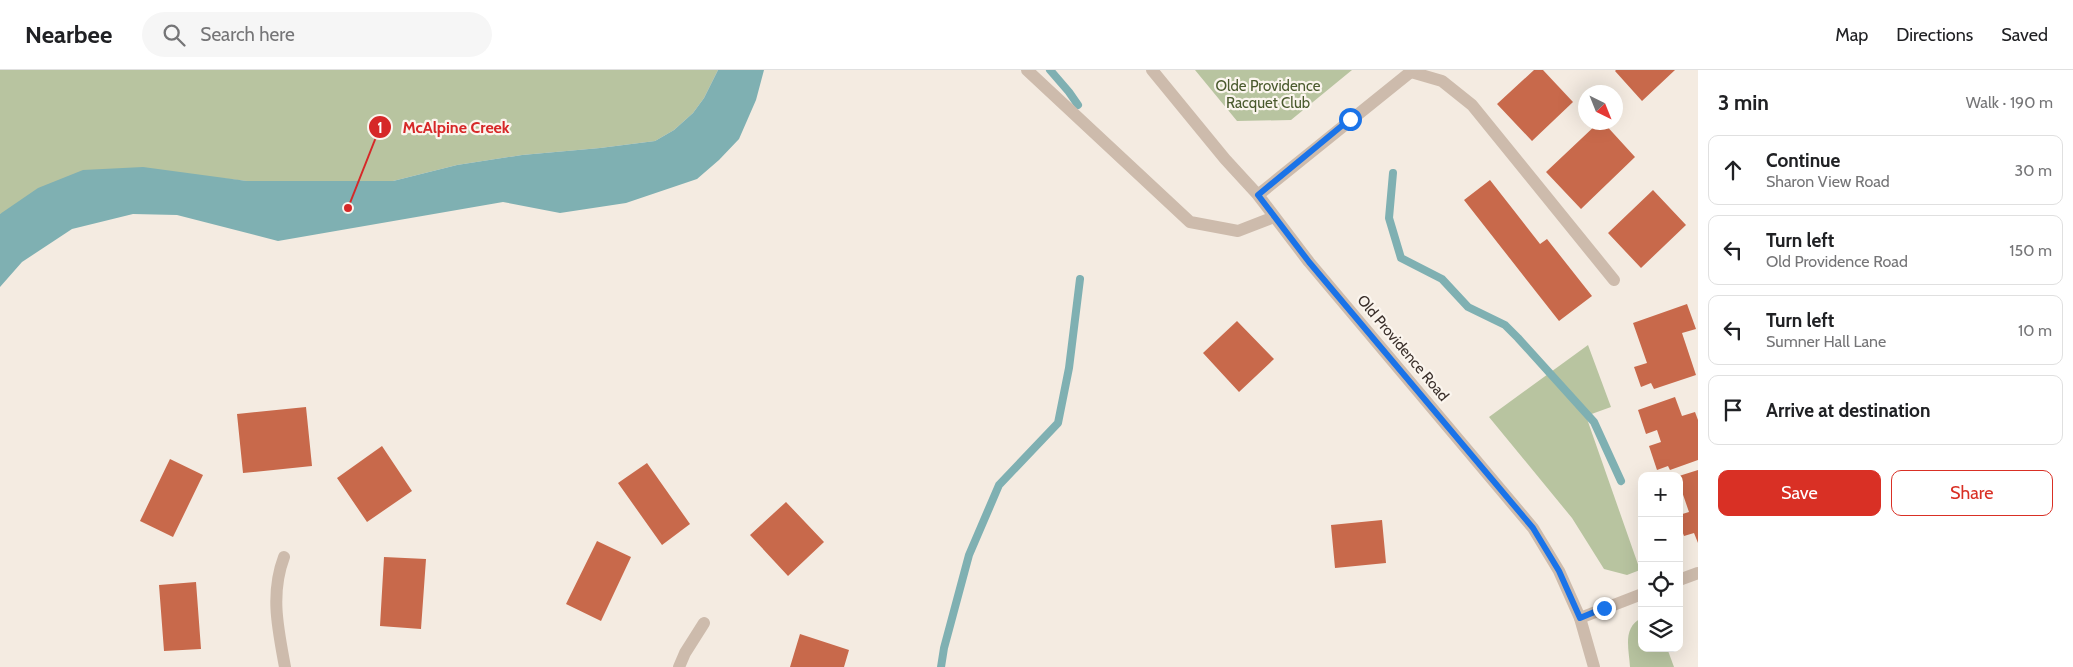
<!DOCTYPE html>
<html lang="en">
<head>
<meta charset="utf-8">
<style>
  body { margin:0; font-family:Cabin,sans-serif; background:#f6f6f6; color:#202124 }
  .controls { position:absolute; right:15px; bottom:15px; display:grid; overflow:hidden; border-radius:10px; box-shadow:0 5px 20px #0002 }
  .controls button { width:45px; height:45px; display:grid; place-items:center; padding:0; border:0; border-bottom:1px solid #e0e0e0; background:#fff; color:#202124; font:25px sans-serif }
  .compass { position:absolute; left:1578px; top:15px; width:45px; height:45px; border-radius:50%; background:#fff; box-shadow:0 5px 20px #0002; rotate:137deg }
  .stop { position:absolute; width:15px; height:15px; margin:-11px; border:4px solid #1a73e8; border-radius:50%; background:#fff }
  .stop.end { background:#1a73e8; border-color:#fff; box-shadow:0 1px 5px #0008 }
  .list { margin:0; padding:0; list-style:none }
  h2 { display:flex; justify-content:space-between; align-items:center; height:65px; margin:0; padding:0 20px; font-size:21px }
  h2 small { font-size:16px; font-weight:400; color:#757577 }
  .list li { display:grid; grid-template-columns:32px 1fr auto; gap:15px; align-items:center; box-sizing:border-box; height:70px; margin:0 10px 10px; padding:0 10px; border:1px solid #e0e0e0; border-radius:10px }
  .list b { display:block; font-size:19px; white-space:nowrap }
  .list p { margin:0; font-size:16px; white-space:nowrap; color:#757577 }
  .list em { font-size:16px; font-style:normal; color:#757577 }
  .actions { display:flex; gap:10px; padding:15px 20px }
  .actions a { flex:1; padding:11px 0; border:1px solid #d93025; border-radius:10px; text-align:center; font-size:18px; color:#d93025 }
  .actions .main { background:#d93025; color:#fff }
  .icon { flex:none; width:28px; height:28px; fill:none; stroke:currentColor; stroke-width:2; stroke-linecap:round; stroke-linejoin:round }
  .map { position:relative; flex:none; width:1698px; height:597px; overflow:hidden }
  header { display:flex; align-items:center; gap:30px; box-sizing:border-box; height:70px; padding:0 25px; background:#fff; border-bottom:1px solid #e0e0e0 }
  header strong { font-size:24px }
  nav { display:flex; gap:28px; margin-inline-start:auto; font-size:18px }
  .search { width:350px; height:45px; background:#f6f6f6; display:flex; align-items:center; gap:12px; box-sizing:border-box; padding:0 18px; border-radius:28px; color:#757577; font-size:19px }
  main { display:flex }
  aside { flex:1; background:#fff }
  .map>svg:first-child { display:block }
</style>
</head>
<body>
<header>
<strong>Nearbee</strong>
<div class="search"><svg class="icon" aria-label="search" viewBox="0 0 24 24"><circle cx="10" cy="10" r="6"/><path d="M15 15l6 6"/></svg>Search here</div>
<nav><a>Map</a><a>Directions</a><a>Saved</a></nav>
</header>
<main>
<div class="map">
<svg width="1698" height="597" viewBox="0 0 1698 597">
  <rect width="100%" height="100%" fill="#f4ebe1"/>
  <path fill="#b8c4a0" d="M0,0H718L704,28L693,43L674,60L655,71L600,78L522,85L457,95L393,111H247L199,106L0,144Z
    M1195,0H1352L1291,50L1237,51Z
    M1588,275L1611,337L1586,346L1640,500L1627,505L1604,499L1572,448L1489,347Z
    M1642,548V578H1667L1674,597H1630C1629,579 1622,557 1642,548Z"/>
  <path fill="#7fb0b2" d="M718,0H764L756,30L739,69L719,90L697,109L626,133L560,143L503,132L278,171L177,145L133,144L72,159L22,192L0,217V144L38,118L83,100L143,97L247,111H393L457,95L522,85L600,78L655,71L674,60L693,43L704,28Z"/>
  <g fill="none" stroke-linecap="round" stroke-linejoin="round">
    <path stroke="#7fb0b2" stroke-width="8" d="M1050,0L1069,22L1078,35
      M1393,103L1389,148L1401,188L1442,209L1468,237L1505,255L1518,268L1594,352L1621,411
      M941,597L944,578L969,485L999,415L1058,353L1069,298L1080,209"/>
  </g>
  <path fill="#c8694b" d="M1534,0H1543L1573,32L1532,71L1497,34Z
    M1616,0H1675L1642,31L1615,1Z
    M1599,52H1603L1635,87L1581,139L1546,102Z
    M1490,110L1540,174L1547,169L1592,226L1559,251L1464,130Z
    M1653,120L1686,155L1641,198L1608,163Z
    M1687,234L1696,259L1682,263L1696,305L1654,319L1651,313L1641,317L1634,297L1647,293L1633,253Z
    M1237,251L1274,289L1239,322L1203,283Z
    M1675,327L1682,346L1695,342L1698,350V390L1670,400L1668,396L1657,400L1649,376L1661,372L1657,360L1646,364L1638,340Z
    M306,337L312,396L243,403L237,344Z
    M382,376L412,421L367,452L337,408Z
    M170,389L203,405L173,467L140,451Z
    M647,393L690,454L662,475L618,413Z
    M1698,400V473L1694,463L1684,466L1679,453V445L1689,442L1679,413V406Z
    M786,432L824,472L788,506L750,465Z
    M1382,450L1386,493L1335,498L1331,455Z
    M597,471L631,487L601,551L566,534Z
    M384,487L426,489L421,559L380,556Z
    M196,512L201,579L164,581L159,515Z
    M800,564L849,580L844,597H790Z"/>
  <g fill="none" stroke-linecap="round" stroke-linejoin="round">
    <path stroke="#cdbbac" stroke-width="12" d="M1027,0L1190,152L1238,161L1274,147
      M1411,2L1442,11L1472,35L1614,210"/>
    <path stroke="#cdbbac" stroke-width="12" d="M284,487C270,524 278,559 285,597
      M1679,510L1698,503
      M1580,548L1642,524
      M679,597L685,583L704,553"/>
    <path stroke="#cdbbac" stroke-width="12" d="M1152,0L1225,89L1258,125L1309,192L1533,458L1559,501L1580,548L1594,597
      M1258,125L1413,0"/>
  </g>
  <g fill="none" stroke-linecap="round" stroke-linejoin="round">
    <path stroke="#1a73e8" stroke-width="6" d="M1350,49L1258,125L1309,192L1533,458L1559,501L1580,548L1604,538"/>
  </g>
  <g text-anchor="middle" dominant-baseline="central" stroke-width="4.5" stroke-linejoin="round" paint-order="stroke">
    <g font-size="15" fill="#4a5a2e" stroke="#fbf5ee">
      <text x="1268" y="16">Olde Providence<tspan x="1268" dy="17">Racquet Club</tspan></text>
    </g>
    <g font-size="15" fill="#3b302b" stroke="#fbf5ee">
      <text transform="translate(1403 278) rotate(50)">Old Providence Road</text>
    </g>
  </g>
  <path fill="none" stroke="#d62828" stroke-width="2" d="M348 138L380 57"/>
  <g fill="#d62828" stroke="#fbf5ee" stroke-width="2">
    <circle cx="348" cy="138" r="5"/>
    <circle cx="380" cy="57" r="12"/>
  </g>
  <g font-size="15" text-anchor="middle" font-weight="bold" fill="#fff">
    <text x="380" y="63">1</text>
  </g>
  <g font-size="16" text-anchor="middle" font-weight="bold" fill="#d62828" stroke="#fbf5ee" stroke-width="4.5" stroke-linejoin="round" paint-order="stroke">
    <text x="456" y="63">McAlpine Creek</text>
  </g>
</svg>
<div class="controls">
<button>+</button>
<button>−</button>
<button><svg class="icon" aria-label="locate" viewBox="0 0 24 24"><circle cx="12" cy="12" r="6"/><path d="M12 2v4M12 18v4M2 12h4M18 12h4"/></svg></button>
<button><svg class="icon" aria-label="layers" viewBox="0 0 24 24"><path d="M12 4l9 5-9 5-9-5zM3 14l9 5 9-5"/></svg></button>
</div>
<svg class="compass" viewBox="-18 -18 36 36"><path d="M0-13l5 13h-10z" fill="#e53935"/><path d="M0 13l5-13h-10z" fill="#757577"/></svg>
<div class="stop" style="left:1350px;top:49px"></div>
<div class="stop end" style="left:1604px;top:538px"></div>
</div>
<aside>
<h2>3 min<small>Walk · 190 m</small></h2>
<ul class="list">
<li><svg class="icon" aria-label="ahead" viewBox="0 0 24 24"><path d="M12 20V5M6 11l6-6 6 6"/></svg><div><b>Continue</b><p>Sharon View Road</p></div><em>30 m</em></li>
<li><svg class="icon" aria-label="left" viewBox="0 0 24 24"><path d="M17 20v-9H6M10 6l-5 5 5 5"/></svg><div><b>Turn left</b><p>Old Providence Road</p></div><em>150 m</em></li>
<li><svg class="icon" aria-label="left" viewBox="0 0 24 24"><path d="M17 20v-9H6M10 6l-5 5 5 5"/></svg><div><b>Turn left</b><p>Sumner Hall Lane</p></div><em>10 m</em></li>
<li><svg class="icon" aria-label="arrive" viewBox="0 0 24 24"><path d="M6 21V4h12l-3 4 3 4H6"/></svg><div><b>Arrive at destination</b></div></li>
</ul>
<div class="actions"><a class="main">Save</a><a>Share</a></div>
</aside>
</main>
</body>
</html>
